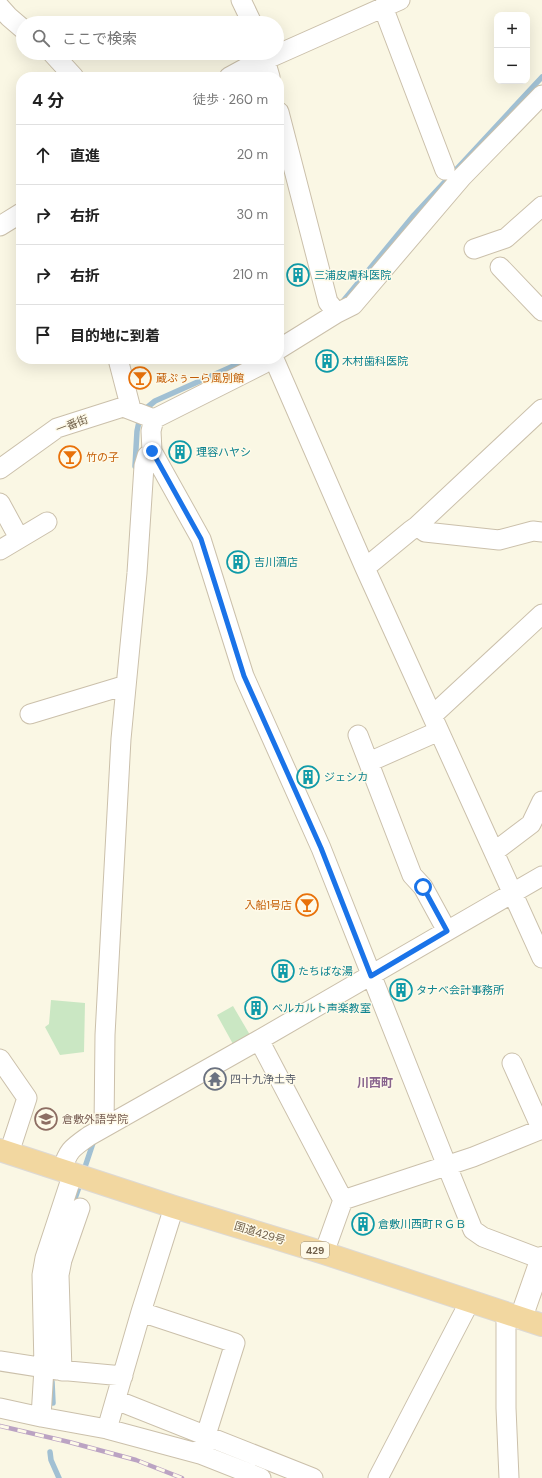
<!DOCTYPE html>
<html lang="ja">
<head>
<meta charset="utf-8">
<style>
  body { margin:0; font-family:"DM Sans","Noto Sans JP",sans-serif; background:#f6f6f6; color:#222 }
  .controls { position:absolute; right:12px; top:12px; display:grid; overflow:hidden; border-radius:8px; box-shadow:0 4px 16px #0002 }
  .controls button { width:36px; height:36px; display:grid; place-items:center; padding:0; border:0; border-bottom:1px solid #e0e0e0; background:#fff; color:#222; font:20px sans-serif }
  .stop { position:absolute; width:12px; height:12px; margin:-9px; border:3px solid #1a73e8; border-radius:50%; background:#fff }
  .stop.end { background:#1a73e8; border-color:#fff; box-shadow:0 1px 4px #0008 }
  .list { margin:0; padding:0; list-style:none }
  h2 { display:flex; justify-content:space-between; align-items:center; height:52px; margin:0; padding:0 16px; font-size:17px }
  h2 small { font-size:13px; font-weight:400; color:#767676 }
  .list li { display:grid; grid-template-columns:26px 1fr auto; gap:12px; align-items:center; box-sizing:border-box; height:60px; padding:0 16px; border-top:1px solid #e0e0e0 }
  .list b { display:block; font-size:15px; white-space:nowrap }
  .list em { font-size:13px; font-style:normal; color:#767676 }
  .icon { flex:none; width:22px; height:22px; fill:none; stroke:currentColor; stroke-width:2; stroke-linecap:round; stroke-linejoin:round }
  .map { position:relative; flex:none; width:542px; height:1478px; overflow:hidden }
  .search { position:absolute; background:#fff; box-shadow:0 4px 16px #0002; left:16px; top:16px; width:268px; height:44px; display:flex; align-items:center; gap:10px; box-sizing:border-box; padding:0 14px; border-radius:22px; color:#767676; font-size:15px }
  .panel { position:absolute; background:#fff; box-shadow:0 4px 16px #0002; left:16px; top:72px; width:268px; height:292px; border-radius:16px }
  .map>svg:first-child { display:block }
</style>
</head>
<body>
<div class="map">
<svg width="542" height="1478" viewBox="0 0 542 1478">
  <rect width="100%" height="100%" fill="#faf7e4"/>
  <path fill="#cae7c3" d="M51,1000L85,1003L84,1052L60,1055L45,1027L49,1024Z
    M233,1006L250,1035L233,1044L217,1015Z"/>
  <g fill="none" stroke-linecap="round" stroke-linejoin="round">
    <path stroke="#a1c0d3" stroke-width="5.5" d="M344,300L414,215L542,77
      M144,410L155,401L249,359
      M135,466L137,431L140,417
      M83,1173L95,1137
      M72,1207L81,1181
      M52,1382L53,1403
      M50,1452L51,1460L59,1478"/>
    <g stroke="#cbc0ab" stroke-width="21">
      <path id="minor" d="M241,0L252,23
        M0,7L9,17L23,29
        M383,7L445,170
        M52,53L74,77
        M263,53L270,77
        M229,77L251,65L265,60L400,0
        M279,112L328,302L337,313
        M0,226L21,213
        M474,249L506,238L542,206
        M500,267L542,311
        M279,349L337,313L353,305L462,177L542,95
        M118,359L131,409
        M274,359L365,568L542,958
        M154,419L263,364L269,359
        M152,451L201,539L244,676L321,848L447,1166L473,1230L483,1237L541,1259
        M0,469L57,428L123,407L154,419
        M0,503L19,538
        M417,526L425,532L499,540L533,531L542,532
        M0,550L47,522
        M365,568L410,531L417,526L542,409
        M30,714L126,685
        M433,715L542,614
        M358,735L412,875L423,887L447,931
        M369,762L439,731
        M494,852L531,824L542,801
        M259,1040L343,1200L324,1253
        M0,1059L27,1098L9,1153
        M512,1063L542,1130
        M104,1127L105,1035L121,739L137,573L144,466L147,456L152,451L151,431L154,419
        M62,1170C68,1150 72,1148 89,1136L259,1040L542,876
        M73,1173L45,1258L42,1275L44,1368L41,1417L107,1429L141,1312L174,1207
        M343,1200L473,1157L542,1129
        M141,1312L235,1343L200,1454
        M506,1313V1408L509,1478
        M0,1361L58,1370L123,1376
        M62,1371L59,1275L62,1260L80,1208
        M116,1400L313,1478
        M0,1408L41,1417
        M107,1429L200,1454L261,1478
        M378,1478L470,1301"/>
    </g>
    <g stroke="#cec1a9" stroke-width="24">
      <path id="secondary" d="M521,1318L542,1258"/>
    </g>
    <g stroke="#ddd9d4" stroke-width="24">
      <path id="trunk" d="M0,1150L174,1207L324,1253L542,1325"/>
    </g>
    <use href="#minor" stroke="#fff" stroke-width="19"/>
    <use href="#secondary" stroke="#fff" stroke-width="22"/>
    <use href="#trunk" stroke="#f2d7a0" stroke-width="22"/>
    <g stroke="#bba3c3" stroke-width="4.5">
      <path id="rail" d="M0,1426L69,1442L136,1460L182,1478"/>
    </g>
    <use href="#rail" stroke="#fefae9" stroke-width="3" stroke-dasharray="9" stroke-linecap="butt"/>
  </g>
  <g fill="none" stroke-linecap="round" stroke-linejoin="round">
    <path stroke="#1a73e8" stroke-width="5" d="M152,451L201,539L244,676L321,848L371,976L447,931L423,887"/>
  </g>
  <defs>
    <g id="building-ring" transform="scale(1.15)"><circle r="9.5" fill="#fefae9" stroke="#0f9aa8" stroke-width="1.5"/><path d="M-4-6H4V6H1V3H-1V6H-4ZM-2.5-4.3h1.7v1.8h-1.7ZM.8-4.3h1.7v1.8H.8ZM-2.5-1h1.7V.8h-1.7ZM.8-1h1.7V.8H.8Z" fill="#0f9aa8"/></g>
    <g id="bar-ring" transform="scale(1.15)"><circle r="9.5" fill="#fefae9" stroke="#e8710a" stroke-width="1.5"/><path d="M-6-5H6L.8 .8V4.5H3.5V6h-7V4.5H-.8V.8Z" fill="#e8710a"/></g>
    <g id="temple-ring" transform="scale(1.15)"><circle r="9.5" fill="#fefae9" stroke="#6b7280" stroke-width="1.5"/><path d="M0-6L5-2H3V0L6.5 2.5H4V6H1.5V3h-3V6H-4V2.5H-6.5L-3 0V-2H-5Z" fill="#6b7280"/></g>
    <g id="school-ring" transform="scale(1.15)"><circle r="9.5" fill="#fefae9" stroke="#8d6e63" stroke-width="1.5"/><path d="M0-5L7-2L0 1L-7-2ZM-4 1L0 2.5L4 1V4Q0 6-4 4Z" fill="#8d6e63"/></g>
  </defs>
  <g fill-rule="evenodd">
    <use href="#building-ring" x="298" y="275"/>
    <use href="#building-ring" x="327" y="361"/>
    <use href="#bar-ring" x="140" y="378"/>
    <use href="#building-ring" x="180" y="452"/>
    <use href="#bar-ring" x="70" y="457"/>
    <use href="#building-ring" x="238" y="562"/>
    <use href="#building-ring" x="308" y="777"/>
    <use href="#bar-ring" x="307" y="905"/>
    <use href="#building-ring" x="283" y="971"/>
    <use href="#building-ring" x="401" y="990"/>
    <use href="#building-ring" x="256" y="1008"/>
    <use href="#temple-ring" x="215" y="1079"/>
    <use href="#school-ring" x="46" y="1119"/>
    <use href="#building-ring" x="363" y="1224"/>
  </g>
  <g text-anchor="middle" dominant-baseline="central" stroke-width="3" stroke-linejoin="round" paint-order="stroke">
    <rect fill="#fefae9" stroke="#9b8f7a" stroke-width="1" x="301" y="1242" width="28" height="16" rx="3"/>
    <g font-size="10" font-weight="bold" fill="#71614b">
      <text x="315" y="1250">429</text>
    </g>
    <g font-size="11" fill="#0d838f" stroke="#fefae9" text-anchor="start">
      <text x="314" y="275">三浦皮膚科医院</text>
      <text x="342" y="361">木村歯科医院</text>
      <text x="196" y="452">理容ハヤシ</text>
      <text x="254" y="562">吉川酒店</text>
      <text x="324" y="777">ジェシカ</text>
      <text x="298" y="971">たちばな湯</text>
      <text x="416" y="990">タナベ会計事務所</text>
      <text x="272" y="1008">ベルカルト声楽教室</text>
      <text x="378" y="1224">倉敷川西町ＲＧＢ</text>
    </g>
    <g font-size="11" fill="#c56008" stroke="#fefae9" text-anchor="start">
      <text x="156" y="378">蔵ぷぅーら風別館</text>
      <text x="86" y="457">竹の子</text>
      <text x="292" y="905" text-anchor="end">入船1号店</text>
    </g>
    <g font-size="11" fill="#71614b" stroke="#fefae9">
      <text transform="translate(72 424) rotate(-20)">一番街</text>
      <text transform="translate(260 1233) rotate(17)">国道429号</text>
    </g>
    <g font-size="11" fill="#5b616d" stroke="#fefae9" text-anchor="start">
      <text x="230" y="1079">四十九浄土寺</text>
    </g>
    <g font-size="11" fill="#785e54" stroke="#fefae9" text-anchor="start">
      <text x="62" y="1119">倉敷外語学院</text>
    </g>
    <g font-size="12" font-weight="bold" fill="#88638d" stroke="#fefae9">
      <text x="375" y="1083">川西町</text>
    </g>
  </g>
</svg>
<div class="controls">
<button>+</button>
<button>−</button>
</div>
<div class="stop" style="left:423px;top:887px"></div>
<div class="stop end" style="left:152px;top:451px"></div>
<div class="search"><svg class="icon" aria-label="search" viewBox="0 0 24 24"><circle cx="10" cy="10" r="6"/><path d="M15 15l6 6"/></svg>ここで検索</div>
<section class="panel">
<h2>4 分<small>徒歩 · 260 m</small></h2>
<ul class="list">
<li><svg class="icon" aria-label="ahead" viewBox="0 0 24 24"><path d="M12 20V5M6 11l6-6 6 6"/></svg><div><b>直進</b></div><em>20 m</em></li>
<li><svg class="icon" aria-label="right" viewBox="0 0 24 24"><path d="M7 20v-9h11M14 6l5 5-5 5"/></svg><div><b>右折</b></div><em>30 m</em></li>
<li><svg class="icon" aria-label="right" viewBox="0 0 24 24"><path d="M7 20v-9h11M14 6l5 5-5 5"/></svg><div><b>右折</b></div><em>210 m</em></li>
<li><svg class="icon" aria-label="arrive" viewBox="0 0 24 24"><path d="M6 21V4h12l-3 4 3 4H6"/></svg><div><b>目的地に到着</b></div></li>
</ul>
</section>
</div>
</body>
</html>
